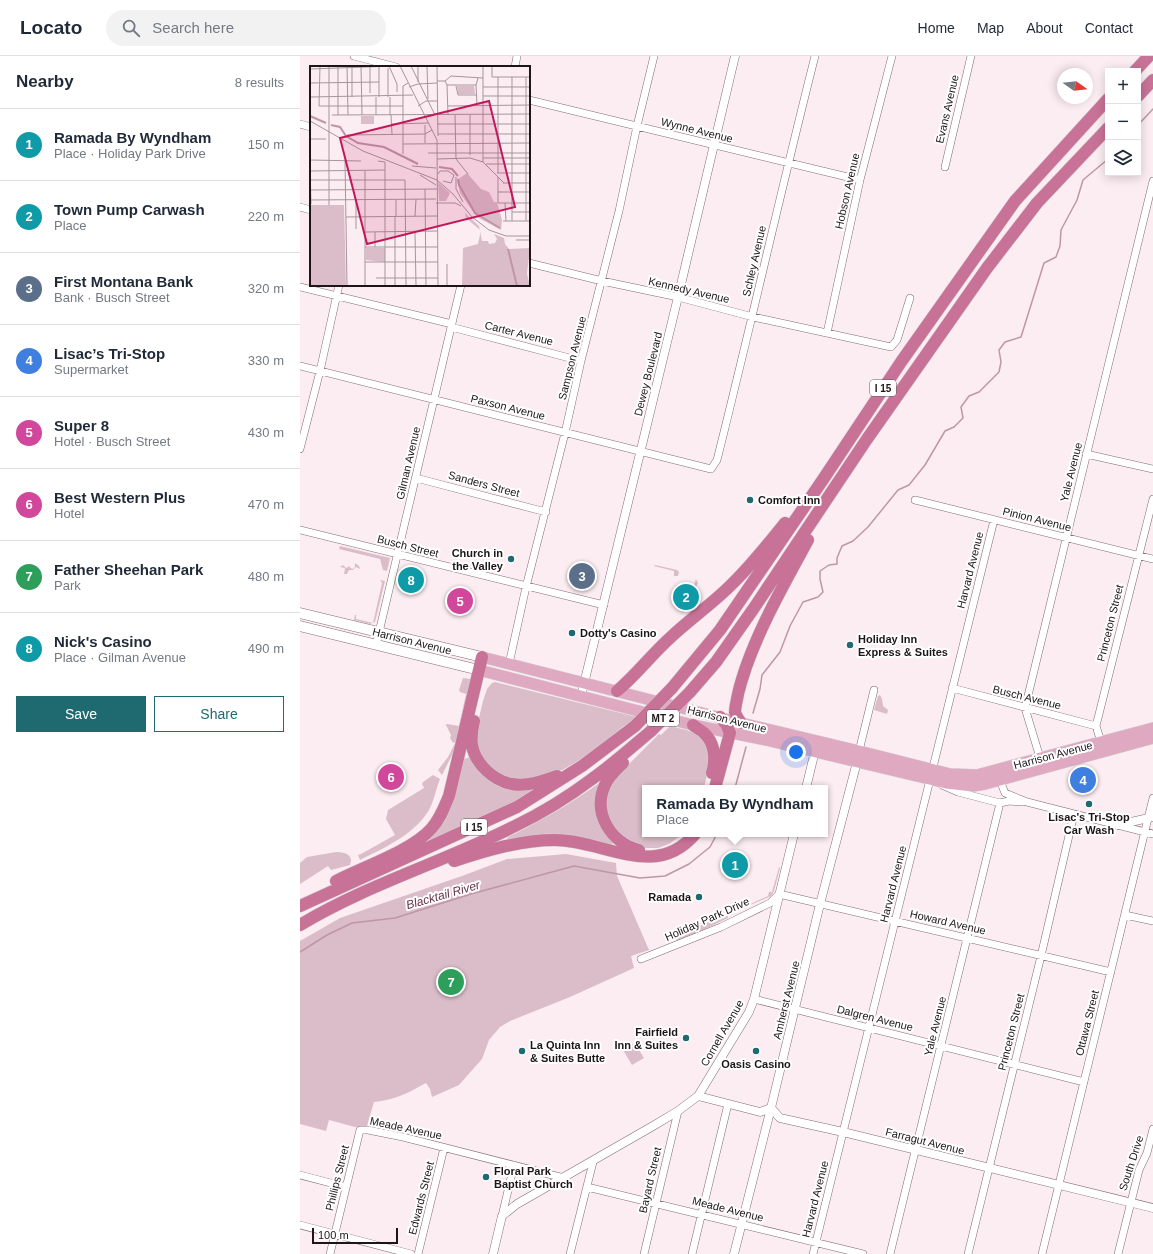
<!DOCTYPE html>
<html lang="en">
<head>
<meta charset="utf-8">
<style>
  body { margin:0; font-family:Helvetica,sans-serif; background:#f2f2f3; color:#1f2937 }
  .controls { position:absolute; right:12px; top:12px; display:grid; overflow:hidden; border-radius:0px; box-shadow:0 2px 10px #0003 }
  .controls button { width:36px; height:36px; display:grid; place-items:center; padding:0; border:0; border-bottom:1px solid #e0e1e3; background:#fff; color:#1f2937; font:20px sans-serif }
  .compass { position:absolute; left:757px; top:12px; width:36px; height:36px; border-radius:50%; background:#fff; box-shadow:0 2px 10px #0003; rotate:104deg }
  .scale { position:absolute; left:12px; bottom:10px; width:86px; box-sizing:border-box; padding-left:4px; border:2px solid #1d1518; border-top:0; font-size:11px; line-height:14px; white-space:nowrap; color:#1d1518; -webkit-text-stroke:3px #fff; paint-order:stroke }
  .you { position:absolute; left:496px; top:696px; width:14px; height:14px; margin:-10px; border:3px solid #fff; border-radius:50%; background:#1a73e8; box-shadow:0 0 0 6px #1a73e833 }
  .badge { display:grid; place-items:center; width:26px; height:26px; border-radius:50%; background:#1f6a71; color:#fff; font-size:13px; font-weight:700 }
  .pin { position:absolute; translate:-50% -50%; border:2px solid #fff; box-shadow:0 1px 4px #0006 }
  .popup { position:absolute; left:342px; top:729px; width:186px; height:52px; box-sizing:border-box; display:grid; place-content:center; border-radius:0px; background:#fff; filter:drop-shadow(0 1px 3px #0005); font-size:13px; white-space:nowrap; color:#747a83 }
  .popup b { font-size:15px; color:#1f2937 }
  .popup::after { content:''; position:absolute; left:50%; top:100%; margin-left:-8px; border:8px solid transparent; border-top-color:#fff }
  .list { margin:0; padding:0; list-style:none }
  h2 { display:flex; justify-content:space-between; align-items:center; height:52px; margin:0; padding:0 16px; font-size:17px }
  h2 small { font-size:13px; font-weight:400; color:#747a83 }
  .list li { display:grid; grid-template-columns:26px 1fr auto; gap:12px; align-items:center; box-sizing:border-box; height:72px; padding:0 16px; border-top:1px solid #e0e1e3 }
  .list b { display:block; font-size:15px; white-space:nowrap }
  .list p { margin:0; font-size:13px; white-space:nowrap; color:#747a83 }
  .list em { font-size:13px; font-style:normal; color:#747a83 }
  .actions { display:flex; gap:8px; padding:12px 16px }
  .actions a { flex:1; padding:9px 0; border:1px solid #1f6a71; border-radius:0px; text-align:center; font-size:14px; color:#1f6a71 }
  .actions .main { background:#1f6a71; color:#fff }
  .icon { flex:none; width:22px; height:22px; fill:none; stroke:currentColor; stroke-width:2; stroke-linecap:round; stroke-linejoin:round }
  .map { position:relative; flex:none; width:853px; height:1198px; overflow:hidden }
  header { display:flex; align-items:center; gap:24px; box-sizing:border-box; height:56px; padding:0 20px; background:#fff; border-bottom:1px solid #e0e1e3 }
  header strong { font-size:19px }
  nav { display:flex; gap:22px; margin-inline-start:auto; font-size:14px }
  .search { width:280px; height:36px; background:#f2f2f3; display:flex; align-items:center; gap:10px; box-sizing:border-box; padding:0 14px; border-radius:22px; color:#747a83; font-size:15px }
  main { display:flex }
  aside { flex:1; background:#fff }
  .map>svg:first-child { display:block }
</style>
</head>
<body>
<header>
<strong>Locato</strong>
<div class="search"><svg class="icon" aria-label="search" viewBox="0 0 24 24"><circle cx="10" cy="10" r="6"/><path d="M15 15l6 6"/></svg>Search here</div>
<nav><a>Home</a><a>Map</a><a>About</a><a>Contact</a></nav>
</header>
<main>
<aside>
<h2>Nearby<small>8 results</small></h2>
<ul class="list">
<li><span class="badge" style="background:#0f9aa8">1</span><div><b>Ramada By Wyndham</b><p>Place · Holiday Park Drive</p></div><em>150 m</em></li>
<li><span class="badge" style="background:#0f9aa8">2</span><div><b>Town Pump Carwash</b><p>Place</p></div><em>220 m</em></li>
<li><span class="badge" style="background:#5c6f8a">3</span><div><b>First Montana Bank</b><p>Bank · Busch Street</p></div><em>320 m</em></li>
<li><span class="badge" style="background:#3f7fe0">4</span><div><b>Lisac’s Tri-Stop</b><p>Supermarket</p></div><em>330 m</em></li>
<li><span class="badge" style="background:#d1479c">5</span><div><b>Super 8</b><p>Hotel · Busch Street</p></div><em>430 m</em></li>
<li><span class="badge" style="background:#d1479c">6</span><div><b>Best Western Plus</b><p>Hotel</p></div><em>470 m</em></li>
<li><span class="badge" style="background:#2e9e5b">7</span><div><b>Father Sheehan Park</b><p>Park</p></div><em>480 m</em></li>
<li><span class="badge" style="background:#0f9aa8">8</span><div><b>Nick's Casino</b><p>Place · Gilman Avenue</p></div><em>490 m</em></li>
</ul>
<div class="actions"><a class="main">Save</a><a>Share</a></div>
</aside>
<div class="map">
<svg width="853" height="1198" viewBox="0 0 853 1198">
  <rect width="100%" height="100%" fill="#fcedf2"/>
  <path fill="#dabdc8" d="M40,490L90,502L87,515L83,514L80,503L39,493Z
    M55,507L59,510L60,513L56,511L53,514H49L47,518H44L45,512L40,511L43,509L46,512L50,510V512L53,513L55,511Z
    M355,509L377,514L379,516L378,520H374V515L354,510Z
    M396,523L398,527L396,531L380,539L383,532L387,535L392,531L391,529H394Z
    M80,524L85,525L75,566L70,568L54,564L55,559H56V563L73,567L82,527Z
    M163,622L170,623V627L157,685L153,687L150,682L151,679L146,669L144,670L147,668L159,670L166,638L160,636L159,634Z
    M195,626L337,661L328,669H325L288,699L264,713L239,724L212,726L185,708L176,687L177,670L183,645L187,633L192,627Z
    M580,639L582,643L583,650L588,654L587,658L574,654L578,640Z
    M370,670C377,672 385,673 392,676C415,687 409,711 404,732H345V778H383L369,788L358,792H339L317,778L305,754L307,735L316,721L359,678L361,679Z
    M156,688L151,701L142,719L138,714L148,701L154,689Z
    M170,701C192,727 199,738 236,732L228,740L131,785L129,784L161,706L164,703Z
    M133,719L140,723C136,732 135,741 131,750C118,777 86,791 60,804L58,799L61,798L95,779L86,763L88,754L124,732L122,728L123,726Z
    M302,725L308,781L313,787L312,790L208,784L207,782L210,780C243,764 273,746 302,725Z
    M36,796C45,796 54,799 50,809L31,814L28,810L0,828V807L7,801Z
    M266,798L316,807L317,820L349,894L331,900L334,912L270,941L210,965L200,971L189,984L182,1003L159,1029L132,1041L130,1033L126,1027C108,1037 95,1044 74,1046L67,1070L55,1071L29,1064L26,1075L0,1068V885L40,862L162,820L207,803Z
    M479,811L480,812L474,835L471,840L441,853L437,854L468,840L469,836H472Z
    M426,858L428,859V862L382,884L377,885L376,883L377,880Z
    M335,987L344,1002L332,1009L323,994Z"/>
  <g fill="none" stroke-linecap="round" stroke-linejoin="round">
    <path stroke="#bf96a6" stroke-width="1.5" d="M838,69L853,53
      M453,657L460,633L462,619L480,596L490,570L503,546L518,541L523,536L520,523V515L529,509L537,508V502L542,490L553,485L568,471L598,434L609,429L625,409L645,375L654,371L663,362L661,351L669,340L679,336L699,316L701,306L699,294L705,286L721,281L744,207L756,201L760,190L761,174L777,144L783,124L808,103
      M435,732L446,691
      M0,896L27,879L52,867L95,862L171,838L274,810L340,822L365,820L389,808L410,791L417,778"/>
    <g stroke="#826c74" stroke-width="8">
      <path id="minor" d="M54,0L96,11
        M215,11L217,0
        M229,44L560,124
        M0,68L11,71
        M645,111L671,0
        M0,151L11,154
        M229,207L302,225L378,241L453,261L591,291L597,284L610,242
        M0,231L152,268
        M151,271L281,305
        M527,277L560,124L592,0
        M0,310L411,413L417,404C451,269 481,134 515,0
        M0,393L20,315L39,229
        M786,398L853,413
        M116,422L246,456
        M615,444L853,503
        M0,474L304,549
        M76,589L161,229
        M209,608L226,531L265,377L281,305L319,155L337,70L354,0
        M652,632L796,670
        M802,689L796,670L853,443
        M559,695L574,634
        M741,705L725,652L853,125
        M699,722L705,737L727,746L853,778
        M642,729L658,736L700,747L709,745L723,746
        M825,859L853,865
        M341,903L421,871L470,847L479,838L811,916
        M454,943L784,1026
        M0,1119L46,1131
        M287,1131L563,1198
        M202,1160L214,1109
        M0,1169L111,1198
        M30,1198L60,1074H68L103,1081L264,1122
        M118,1198L144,1092
        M270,1198L293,1106
        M344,1198L378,1055
        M392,1198L428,1048
        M513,1198L694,464
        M590,1198L700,747
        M668,1198L741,900L774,758
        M742,1198L853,742
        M818,1198L839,1114L847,1097L853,1073"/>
    </g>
    <g stroke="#826c74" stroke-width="9">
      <path id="tertiary" d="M281,640L378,241L435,0
        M506,732L515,695
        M818,769L853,761
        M398,1040L460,1056L471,1052L480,1062L543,1076L853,1152
        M193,1198L202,1160L217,1148L353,1070L378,1055L398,1040L449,956L454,943L494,778
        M434,1198L471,1052L520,848L558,702"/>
    </g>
    <g stroke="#826c74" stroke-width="11">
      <path id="secondary" d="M0,557L182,601
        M0,570L179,614"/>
    </g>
    <g stroke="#d2d0d1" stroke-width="12">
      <path id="primary" d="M182,601L441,667L559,695L650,718L677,719L853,672
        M179,614L393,669L466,684L646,727L673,730L685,728L853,682"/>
    </g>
    <g stroke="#d2d0d1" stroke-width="13">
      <path id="motorway" d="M835,15L849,0
        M838,40L853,24
        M372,632L420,574L524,422L601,306L715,145L808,43
        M317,635C336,619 352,598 371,581C390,563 412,548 431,529C451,510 468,488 485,467
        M390,636L416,606L454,552L567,383L687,212L737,147L808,72
        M174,665C172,673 171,681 172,689C175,708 194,725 212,728C227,731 243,725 257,720
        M441,667C439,664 436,660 435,656C435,651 437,644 438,638C450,587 483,530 508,484
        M393,669C396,672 401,674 404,677C415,687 416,703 412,717
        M323,707C317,713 309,720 305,729C292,757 311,787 339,794
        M415,732L430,677L426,668L420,661
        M154,805C187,794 221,784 255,784C304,784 355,825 395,778
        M36,825C63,811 111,795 131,773C140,763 144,752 149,740L182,601
        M0,850L217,751L282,710L335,670
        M0,869C68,828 144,806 215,770C242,757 268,741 292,723C313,708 332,691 351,675"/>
    </g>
    <use href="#minor" stroke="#fff" stroke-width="7"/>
    <use href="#tertiary" stroke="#fff" stroke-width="8"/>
    <use href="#secondary" stroke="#fff" stroke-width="10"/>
    <use href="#primary" stroke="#dfaac1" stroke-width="11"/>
    <use href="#motorway" stroke="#c97298" stroke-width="12"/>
    <g stroke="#d2d0d1" stroke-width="13" stroke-linecap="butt">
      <path id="motorway-bridge" d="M335,670L372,632
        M351,675L390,636"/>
    </g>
    <use href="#motorway-bridge" stroke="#c97298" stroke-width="12"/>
  </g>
  <g fill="#1f6a71" stroke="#fff" stroke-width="1.5">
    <circle cx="450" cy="444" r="4"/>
    <circle cx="211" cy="503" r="4"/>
    <circle cx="272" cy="577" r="4"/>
    <circle cx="550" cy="589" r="4"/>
    <circle cx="789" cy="748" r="4"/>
    <circle cx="399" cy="841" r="4"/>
    <circle cx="386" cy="982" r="4"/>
    <circle cx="222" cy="995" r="4"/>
    <circle cx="456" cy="995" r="4"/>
    <circle cx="186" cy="1121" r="4"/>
  </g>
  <g text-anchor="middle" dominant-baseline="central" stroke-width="4" stroke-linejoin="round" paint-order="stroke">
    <g fill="#fff" stroke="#615b5d" stroke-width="1">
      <rect x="570" y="324" width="26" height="16" rx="3"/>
      <rect x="347" y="654" width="32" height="16" rx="3"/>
      <rect x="161" y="763" width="26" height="16" rx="3"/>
    </g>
    <g font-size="10" font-weight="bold" fill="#1d1518">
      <text x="583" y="332">I 15</text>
      <text x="363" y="662">MT 2</text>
      <text x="174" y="771">I 15</text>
    </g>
    <g font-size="11" fill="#1d1518" stroke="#fff">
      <text transform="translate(647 53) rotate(-77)">Evans Avenue</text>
      <text transform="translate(397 74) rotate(14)">Wynne Avenue</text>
      <text transform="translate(547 135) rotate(-77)">Hobson Avenue</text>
      <text transform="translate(454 205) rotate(-77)">Schley Avenue</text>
      <text transform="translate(389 234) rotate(13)">Kennedy Avenue</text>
      <text transform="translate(219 277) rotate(14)">Carter Avenue</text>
      <text transform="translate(272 302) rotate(-76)">Sampson Avenue</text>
      <text transform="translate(348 318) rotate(-76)">Dewey Boulevard</text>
      <text transform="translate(208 351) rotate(14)">Paxson Avenue</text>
      <text transform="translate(108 407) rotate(-77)">Gilman Avenue</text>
      <text transform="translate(771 416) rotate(-76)">Yale Avenue</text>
      <text transform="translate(184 428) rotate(15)">Sanders Street</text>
      <text transform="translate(737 463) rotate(14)">Pinion Avenue</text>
      <text transform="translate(108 490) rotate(14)">Busch Street</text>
      <text transform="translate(670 514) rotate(-76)">Harvard Avenue</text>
      <text transform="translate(810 567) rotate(-76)">Princeton Street</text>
      <text transform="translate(112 585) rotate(14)">Harrison Avenue</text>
      <text transform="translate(727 641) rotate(14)">Busch Avenue</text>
      <text transform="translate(427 663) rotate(14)">Harrison Avenue</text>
      <text transform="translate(753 699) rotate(-15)">Harrison Avenue</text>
      <text transform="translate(593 828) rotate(-76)">Harvard Avenue</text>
      <text transform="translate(407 863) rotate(-24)">Holiday Park Drive</text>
      <text transform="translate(648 866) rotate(13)">Howard Avenue</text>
      <text transform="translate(486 944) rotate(-76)">Amherst Avenue</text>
      <text transform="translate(575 962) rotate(14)">Dalgren Avenue</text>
      <text transform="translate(787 967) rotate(-76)">Ottawa Street</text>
      <text transform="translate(635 970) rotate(-76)">Yale Avenue</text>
      <text transform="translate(711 976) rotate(-76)">Princeton Street</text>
      <text transform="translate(422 977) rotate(-60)">Cornell Avenue</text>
      <text transform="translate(106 1072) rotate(12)">Meade Avenue</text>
      <text transform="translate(625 1085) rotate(14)">Farragut Avenue</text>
      <text transform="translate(831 1107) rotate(-72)">South Drive</text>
      <text transform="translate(37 1122) rotate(-76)">Phillips Street</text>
      <text transform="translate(350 1124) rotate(-77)">Bayard Street</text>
      <text transform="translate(121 1142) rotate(-76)">Edwards Street</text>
      <text transform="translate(515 1143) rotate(-76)">Harvard Avenue</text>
      <text transform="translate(428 1153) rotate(14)">Meade Avenue</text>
    </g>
    <g font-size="11" font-weight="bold" fill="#1d1518" stroke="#fff" text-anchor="start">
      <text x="458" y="444">Comfort Inn</text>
      <text x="203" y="497" text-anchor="end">Church in<tspan x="203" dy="13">the Valley</tspan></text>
      <text x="280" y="577">Dotty's Casino</text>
      <text x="558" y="583">Holiday Inn<tspan x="558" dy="13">Express &amp; Suites</tspan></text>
      <text x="789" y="761" text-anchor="middle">Lisac's Tri-Stop<tspan x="789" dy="13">Car Wash</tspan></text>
      <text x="391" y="841" text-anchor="end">Ramada</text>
      <text x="378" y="976" text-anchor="end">Fairfield<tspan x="378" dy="13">Inn &amp; Suites</tspan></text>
      <text x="230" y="989">La Quinta Inn<tspan x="230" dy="13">&amp; Suites Butte</tspan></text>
      <text x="456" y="1008" text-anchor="middle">Oasis Casino</text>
      <text x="194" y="1115">Floral Park<tspan x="194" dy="13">Baptist Church</tspan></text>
    </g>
    <g font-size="12" font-style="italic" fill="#69334b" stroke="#fff">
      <text transform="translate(143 839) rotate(-16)">Blacktail River</text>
    </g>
  </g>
  <g transform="translate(10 10)">
    <rect width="220" height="220" fill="#fcedf2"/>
    <path d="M147,20H164L165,28H148ZM51,50H64V58H51ZM157,107L171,123L179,126L184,136H187L192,154L191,164L167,151L150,127L147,114ZM128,116L140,127L136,135H129ZM0,139H34L36,220H0ZM155,147L169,160L172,175H178L179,178L185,177L187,173L184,168L194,172L195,178L199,183L220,182L217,208L220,220H152L153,182L168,178L170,169V164L156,152ZM56,182H75V196L56,194Z" fill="#dabdc8"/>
    <path fill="none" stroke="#bf96a6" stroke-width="2" d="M0,50L16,57M21,59L30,61L36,70L48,77L74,81L108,98M129,101L142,103L148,110M148,113L149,119L165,147L190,162M198,183L207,220"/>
    <path fill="none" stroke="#a3979b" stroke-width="1" d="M10,0L9,40H93M19,0V139M37,0L38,49M42,0V31M51,0L52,49M79,0L87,18V26M90,0L127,74L128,220M101,0L125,49M108,0V16M117,0L118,33M127,0L128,70M173,0V96M182,0V11H220M78,2V31M0,3L84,0M188,11V107M202,11V155M216,11V155M127,15H135L141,10L173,12M135,15L137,19L138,49M0,17L69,16M137,19H166M146,20L148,29H166M99,21L108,18L127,17M173,21H220M60,27V0M173,30H220M0,31L103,29M0,31V0M66,31V49M69,31V1M167,39L166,19L168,12M108,40L116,35H127M138,40L220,39M22,49L220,48M28,49V0M80,49V31M81,49L82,68M145,49L146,93L158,108M0,55L53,85L127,114L143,128L162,151L179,164L196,170H220M82,58L118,57M127,58H220M128,68H220M37,69L115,68L122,64M0,73H16M115,77V59M93,78L220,77M118,87H220M93,88V20L98,17M160,89V49M173,92H220M127,93L160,92L173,96L194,117M0,94L51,95M35,95L37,220M68,95L75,96V220M176,98H220M0,100L1,138M102,100L126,102M0,105L75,104M55,105V220M187,107H220M128,108L130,105H138L144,109L141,117L133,115M110,109L126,119M146,111V123L153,136M188,111V137H220M0,114H95L96,220M193,117H220M115,123L116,220M0,124L127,123M188,126H220M0,134L126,133M46,134V163M126,137H145L151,140M195,137L196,155M202,146H220M105,150L106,133M36,151L127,150M85,151V220M86,151V134M193,155H220M55,166L128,165M65,166V181M105,166L106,220M206,174H220M55,181H128M55,196H128M137,198V220M66,212H128"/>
    <path fill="#c2185b" fill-opacity="0.15" stroke="#c2185b" stroke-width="2" d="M179,35L205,141L57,178L30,72Z"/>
    <rect width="220" height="220" fill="none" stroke="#1d1518" stroke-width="2"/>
  </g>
</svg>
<div class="controls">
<button>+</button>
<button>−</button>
<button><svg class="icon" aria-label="layers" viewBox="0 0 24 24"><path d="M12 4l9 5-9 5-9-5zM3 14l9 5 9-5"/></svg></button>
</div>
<svg class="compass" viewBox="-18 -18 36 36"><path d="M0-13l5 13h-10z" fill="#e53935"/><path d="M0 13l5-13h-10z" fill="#747a83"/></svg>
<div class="scale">100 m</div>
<div class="you"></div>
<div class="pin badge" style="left:435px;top:809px;background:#0f9aa8">1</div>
<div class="popup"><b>Ramada By Wyndham</b>Place</div>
<div class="pin badge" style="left:386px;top:541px;background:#0f9aa8">2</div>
<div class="pin badge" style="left:282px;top:520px;background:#5c6f8a">3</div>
<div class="pin badge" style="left:783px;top:724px;background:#3f7fe0">4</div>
<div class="pin badge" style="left:160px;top:545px;background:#d1479c">5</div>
<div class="pin badge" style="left:91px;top:721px;background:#d1479c">6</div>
<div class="pin badge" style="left:151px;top:926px;background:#2e9e5b">7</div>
<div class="pin badge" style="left:111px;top:524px;background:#0f9aa8">8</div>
</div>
</main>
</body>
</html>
